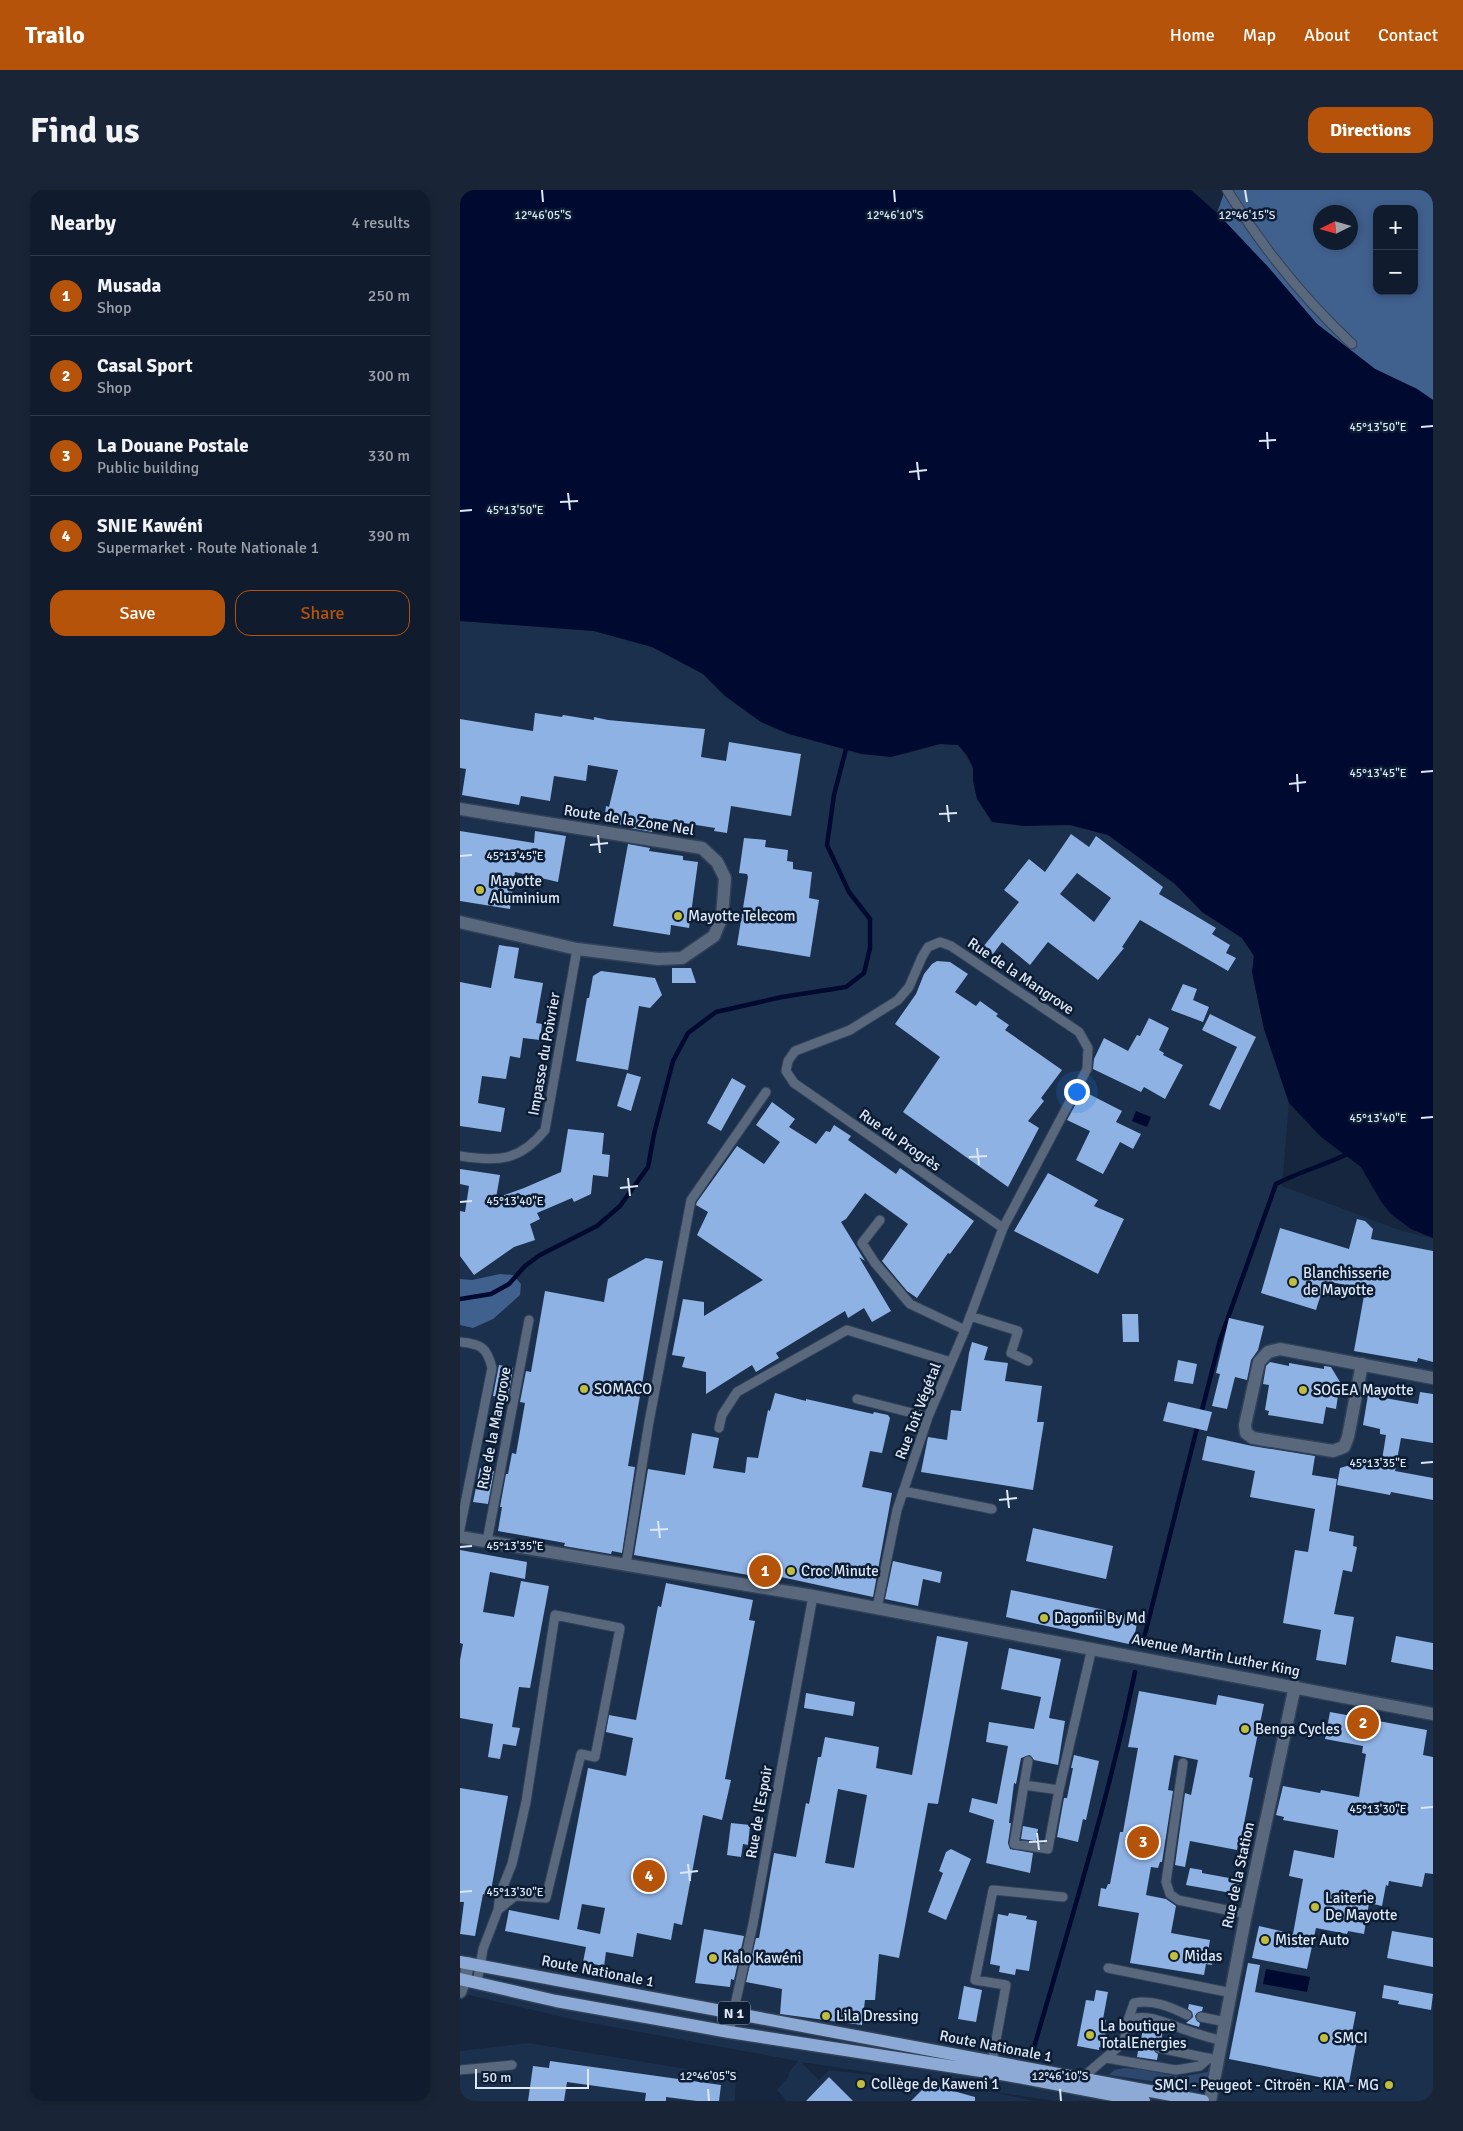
<!DOCTYPE html>
<html lang="en">
<head>
<meta charset="utf-8">
<style>
  body { margin:0; font-family:Signika,sans-serif; background:#192536; color:#f1f3f6 }
  .controls { position:absolute; right:15px; top:15px; display:grid; overflow:hidden; border-radius:10px; box-shadow:0 2px 8px #0003 }
  .controls button { width:45px; height:45px; display:grid; place-items:center; padding:0; border:0; border-bottom:1px solid #303a4a; background:#101c2e; color:#f1f3f6; font:25px sans-serif }
  .compass { position:absolute; left:853px; top:15px; width:45px; height:45px; border-radius:50%; background:#101c2e; box-shadow:0 2px 8px #0003; rotate:265deg }
  .scale { position:absolute; left:15px; bottom:12px; width:114px; box-sizing:border-box; padding-left:5px; border:2px solid #dce7f7; border-top:0; font-size:14px; line-height:18px; white-space:nowrap; color:#dce7f7; -webkit-text-stroke:4px #0c1c33; paint-order:stroke }
  .you { position:absolute; left:616px; top:901px; width:18px; height:18px; margin:-12px; border:4px solid #fff; border-radius:50%; background:#1a73e8; box-shadow:0 0 0 8px #1a73e833 }
  .badge { display:grid; place-items:center; width:32px; height:32px; border-radius:50%; background:#b45309; color:#fff; font-size:16px; font-weight:700 }
  .pin { position:absolute; translate:-50% -50%; border:2px solid #fff; box-shadow:0 1px 5px #0006 }
  .list { margin:0; padding:0; list-style:none }
  h2 { display:flex; justify-content:space-between; align-items:center; height:65px; margin:0; padding:0 20px; font-size:21px }
  h2 small { font-size:16px; font-weight:400; color:#9ca1aa }
  .list li { display:grid; grid-template-columns:32px 1fr auto; gap:15px; align-items:center; box-sizing:border-box; height:80px; padding:0 20px; border-top:1px solid #303a4a }
  .list b { display:block; font-size:19px; white-space:nowrap }
  .list p { margin:0; font-size:16px; white-space:nowrap; color:#9ca1aa }
  .list em { font-size:16px; font-style:normal; color:#9ca1aa }
  .actions { display:flex; gap:10px; padding:15px 20px }
  .actions a { flex:1; padding:11px 0; border:1px solid #b45309; border-radius:15px; text-align:center; font-size:18px; color:#b45309 }
  .actions .main { background:#b45309; color:#fff }
  .map { position:relative; flex:none; width:973px; height:1911px; overflow:hidden; border-radius:15px }
  header { display:flex; align-items:center; gap:30px; box-sizing:border-box; height:70px; padding:0 25px; background:#b45309; color:#fff }
  header strong { font-size:24px }
  nav { display:flex; gap:28px; margin-inline-start:auto; font-size:18px }
  .intro { display:flex; align-items:center; justify-content:space-between; box-sizing:border-box; height:120px; padding:0 30px }
  h1 { margin:0; font-size:35px }
  .button { padding:12px 22px; border-radius:15px; background:#b45309; color:#fff; font-size:18px; font-weight:700 }
  main { display:flex; gap:30px; padding:0 30px }
  aside { flex:1; background:#101c2e; border-radius:15px; box-shadow:0 2px 8px #0003 }
  .map>svg:first-child { display:block }
</style>
</head>
<body>
<header>
<strong>Trailo</strong>
<nav><a>Home</a><a>Map</a><a>About</a><a>Contact</a></nav>
</header>
<div class="intro"><h1>Find us</h1><a class="button">Directions</a></div>
<main>
<aside>
<h2>Nearby<small>4 results</small></h2>
<ul class="list">
<li><span class="badge">1</span><div><b>Musada</b><p>Shop</p></div><em>250 m</em></li>
<li><span class="badge">2</span><div><b>Casal Sport</b><p>Shop</p></div><em>300 m</em></li>
<li><span class="badge">3</span><div><b>La Douane Postale</b><p>Public building</p></div><em>330 m</em></li>
<li><span class="badge">4</span><div><b>SNIE Kawéni</b><p>Supermarket · Route Nationale 1</p></div><em>390 m</em></li>
</ul>
<div class="actions"><a class="main">Save</a><a>Share</a></div>
</aside>
<div class="map">
<svg width="973" height="1911" viewBox="0 0 973 1911">
  <rect width="100%" height="100%" fill="#15263e"/>
  <path fill="#1b304c" fill-rule="evenodd" d="M0,431L134,441L192,457L243,484L265,506L301,532L329,544L402,564H445L480,554L499,555L513,578V591L532,632L610,635L648,645L715,694L782,748L794,766L792,782L804,839L829,913L822,996L942,1041L973,1048V1911H595L528,1901L574,1911H327L317,1900L328,1887L330,1881L338,1871L120,1831L0,1803ZM341,1872L492,1895L369,1880L359,1890Z
    M68,1853L276,1887L275,1911H0V1861Z"/>
  <path fill="#2d476d" d="M664,1878L680,1879L720,1887L748,1882L749,1884L744,1892L733,1897L649,1885L654,1880Z"/>
  <path fill="#40608e" fill-rule="evenodd" d="M765,0H973V210L957,199L915,179L857,134L809,78L757,23ZM917,19H954V101H917ZM861,22H891V52H861Z
    M40,1084L53,1085L61,1094L60,1105L33,1129L13,1138L0,1135V1089L12,1090Z"/>
  <path fill="#00092f" d="M0,0H731L757,23L809,78L857,134L915,179L957,199L973,210V1048L951,1039L931,1024L922,1013L901,977L861,947L829,913L804,839L792,782L794,766L782,748L742,722L715,694L648,645L610,635L563,636L532,632L517,609L513,591V578L507,565L498,555L480,554L431,567L402,564L329,544L301,532L265,506L243,484L192,457L134,441L0,431Z
    M676,921L691,927L687,937L672,931Z
    M806,1779L850,1787L847,1802L803,1794Z"/>
  <g fill="none" stroke-linecap="round" stroke-linejoin="round">
    <path stroke="#00092f" stroke-width="4.5" d="M0,1109L31,1104L49,1094L65,1076L80,1065L137,1036L160,1016L188,977L194,944L213,871L228,843L256,822L322,807L386,797L404,783L410,758V729L389,702L367,655L374,605L386,559L389,556
      M741,1224L760,1150L816,994C840,981 867,975 891,962
      M682,1456L738,1234
      M572,1864C609,1737 648,1611 675,1482"/>
  </g>
  <path fill="#8eb2e4" fill-rule="evenodd" d="M75,523L102,527L103,525L134,530V527L148,530L245,539L241,567L266,571L269,552L341,564L331,626L271,616L267,643L254,641L255,638L193,628L192,642L170,638L171,636L144,632L146,616L149,617L158,580L128,575L126,591L94,586L90,611L61,606L59,615L2,605L6,579L0,578V529L73,541Z
    M0,641L74,653L75,641L106,646L98,692L55,682L50,719L0,711Z
    M611,644L629,657L636,646L703,697L699,704L756,738L752,744L770,755L766,763L776,768L768,781L680,730L662,757L664,758L638,790L588,752L570,775L542,752L533,764L523,757L559,712L544,700L569,669L585,682ZM617,683L651,708L634,732L600,704Z
    M284,648L306,650L305,657L328,660L327,671L333,672V679L352,682L349,708L359,710L350,767L277,755L288,687L287,684L279,683Z
    M168,654L190,658L189,661L223,666V670L238,672L229,738L211,735L210,745L153,736Z
    M39,755L59,758L54,788L83,793L76,833L82,834L80,850L63,848L60,868L50,866L46,889L22,886L18,913L45,918L41,942L0,936V792L31,798Z
    M477,771L490,772L508,784L495,802L516,816L520,811L538,824L536,826L549,835L545,840L602,880L581,908L584,911L568,931L579,938L548,997L443,922L480,867L435,834L456,804L464,784L472,774Z
    M212,778H231L236,793H212Z
    M141,781L195,788L202,805L190,818L179,816L168,880L116,871L127,808H129L133,786Z
    M723,794L737,799L733,810L749,817L743,832L711,820Z
    M750,824L796,847L760,920L749,915L777,857L742,840Z
    M689,828L709,838L699,860L704,863L703,865L723,875L705,909L684,897L681,902L633,879L634,869L644,848L668,861L677,845L680,846Z
    M167,883L181,887L171,921L157,916Z
    M272,888L286,896L261,941L247,933Z
    M623,901L662,921L656,932L681,944L673,959L660,952L643,984L616,970L630,941L607,930Z
    M312,912L335,929L329,937L356,954L366,941L370,942L374,935L391,946L388,950L436,984L440,978L514,1031L490,1064L488,1063L457,1108L447,1101L422,1071L448,1034L405,1003L386,1029L381,1032L405,1071L399,1067L431,1121L412,1132L404,1118L388,1128L385,1121L316,1163L319,1168L296,1182L292,1175L246,1204V1182L222,1177L225,1167L212,1165L223,1109L244,1112V1126L303,1090L237,1045L248,1022L236,1015L237,1012L277,956L304,974L320,952L296,935Z
    M108,939L144,943L142,964L150,965L148,987L133,985L131,1004L114,1012L112,1008L77,1023L80,1029L70,1034L75,1050L54,1057L14,1085L0,1066V1021L5,1022L9,996L0,994V979L40,985L36,1008L64,998L101,982Z
    M588,983L638,1010L634,1016L664,1029L638,1084L554,1041Z
    M897,1029L905,1031L913,1039L911,1049L973,1061V1172L958,1168L957,1172L894,1161L905,1100L902,1098L865,1091L856,1120L801,1103L820,1038L889,1059Z
    M186,1068L203,1071L168,1276L175,1277L162,1363L152,1361L151,1364L104,1356L105,1353L38,1341L42,1317H40L46,1284H48L52,1263L56,1264L65,1213L60,1212L66,1181L71,1182L85,1101L144,1112L148,1089Z
    M662,1124H678L679,1152H663Z
    M769,1128L804,1136L798,1160L791,1170L787,1190L775,1187L767,1219L752,1216L760,1184L756,1183Z
    M512,1152L528,1157L524,1170L548,1173L545,1191L582,1196L577,1232H584L573,1300L461,1282L468,1247L487,1250L491,1220L501,1221L509,1163Z
    M718,1170L737,1174L733,1194L714,1191Z
    M810,1172L829,1176V1173L864,1179V1176L871,1177L880,1192L876,1219L866,1217L863,1234L808,1225L809,1221L805,1220L809,1195L803,1194L806,1176Z
    M39,1175L53,1178L48,1209L33,1206Z
    M960,1202L973,1204V1253L941,1248L935,1281L973,1288V1310L931,1302L930,1305L877,1295L880,1278L900,1272L921,1276L926,1245L920,1244V1239L903,1235L908,1205L958,1214Z
    M315,1203L346,1211V1209L413,1224L414,1222L428,1225L430,1228L422,1263L410,1261L402,1297L432,1303L413,1407L312,1385L311,1389L174,1365L188,1279L225,1285L232,1243L259,1248L253,1278L285,1283L287,1267L298,1268L308,1220L310,1221Z
    M708,1212L752,1222L747,1241L703,1231Z
    M747,1246L792,1256L855,1266L852,1285L877,1289L869,1341L894,1346L893,1356L897,1357L892,1382L883,1380L874,1424L894,1427L886,1475L856,1470L861,1440L823,1433L835,1360L848,1362L855,1319L790,1307L795,1281L742,1270Z
    M20,1278L34,1281L28,1314L13,1312Z
    M573,1338L653,1356L646,1389L566,1371Z
    M0,1360L67,1372L65,1389L30,1382L23,1422L54,1427L61,1391L89,1396L70,1498L59,1497L52,1537L60,1538L56,1556L43,1554L40,1569L28,1567L33,1534L0,1528V1470L3,1454L0,1453Z
    M433,1371L482,1382L480,1393L463,1389L458,1416L425,1409Z
    M206,1393L293,1410L289,1430L295,1431L265,1589L271,1590L262,1630L243,1625L222,1735L214,1733L211,1750L177,1743L173,1767L146,1762L144,1776L123,1772L126,1757L45,1741L49,1720L99,1730L128,1578L166,1586L173,1548L146,1542L149,1525L176,1530L198,1416L201,1417ZM122,1714L145,1718L140,1744L117,1739Z
    M551,1400L678,1427L673,1455L546,1427Z
    M477,1446L508,1452L478,1614L468,1613L439,1768L419,1764L415,1810H405L402,1835L320,1824L322,1799L286,1792L296,1748H299L314,1663L336,1667L346,1613L349,1614L358,1567H361L365,1547L419,1557L416,1578L452,1585ZM378,1599L407,1605L394,1678L365,1673Z
    M936,1446L973,1453V1480L931,1472Z
    M549,1458L601,1469L589,1528L605,1531L598,1575L574,1570L570,1565L561,1568L556,1594L554,1593L549,1633H551L548,1653L550,1659L573,1663L570,1683L526,1673L534,1630L509,1622L512,1608L537,1614L548,1556L526,1552L529,1532L574,1539L581,1507L541,1499Z
    M679,1501L756,1515L758,1505L804,1514L789,1587L793,1588L780,1654H778L777,1660L730,1651L725,1677L715,1675L725,1603L731,1605L738,1570L714,1565L708,1600L713,1601L702,1672H700L698,1678L691,1677L686,1705L706,1709L716,1716L711,1743L750,1750L748,1762L754,1763L752,1775L746,1774L744,1785L670,1773L679,1723L638,1716L641,1698L646,1699L648,1694H650L660,1642H663L678,1558L668,1557Z
    M346,1503L395,1512L393,1526L344,1518Z
    M870,1522L967,1540L963,1565L973,1567V1684L965,1683L962,1697L929,1691L928,1696L926,1695L922,1716L909,1713L904,1744L888,1741L887,1744L856,1738L847,1779L792,1768L799,1736L833,1744L843,1689L829,1686L834,1660L874,1668L878,1642V1640L823,1630L824,1627L816,1625L823,1596L860,1603L861,1600L899,1607L906,1564L902,1563L903,1556L865,1549Z
    M614,1565L639,1571L626,1630L623,1629L618,1652L597,1647L604,1608H607L613,1578H611Z
    M0,1598L48,1606L30,1706L23,1704L15,1746L0,1744L4,1712H0Z
    M271,1633L290,1635L288,1655L283,1654L281,1667L267,1665Z
    M563,1636L578,1639L576,1651L561,1649Z
    M491,1659L511,1669L486,1730L468,1722L483,1683L479,1681L486,1662Z
    M730,1678L742,1680V1683L780,1690L777,1704L726,1695Z
    M549,1723L567,1726L566,1729L577,1731L569,1781L556,1779L555,1785L539,1782L540,1776L530,1774L538,1724L548,1726Z
    M244,1739L284,1746L274,1790L271,1789L270,1797L235,1793Z
    M932,1741L973,1748V1777L927,1768Z
    M788,1773L800,1775L795,1802L896,1822L891,1848L897,1850L889,1893L769,1869Z
    M924,1795L973,1804L971,1820L938,1814L939,1811L922,1808Z
    M504,1796L522,1800L516,1832L498,1829Z
    M636,1800L648,1802L643,1829L646,1830L644,1841H646L643,1858L639,1857V1860L617,1856L626,1810L634,1811Z
    M729,1814L743,1817L742,1821L737,1823L735,1826L737,1831L740,1833L739,1837L726,1833L733,1827L732,1822L728,1819Z
    M684,1835L703,1839L701,1852L695,1854L693,1857L695,1862L698,1864L697,1870L677,1867L678,1861H683L686,1857V1852L681,1849Z
    M90,1871L261,1895L259,1911H237L206,1907V1911H185L186,1903L107,1892L104,1911H68L73,1876L89,1878Z
    M369,1887L393,1911H346Z
    M468,1894L515,1907V1911H451Z"/>
  <g fill="none" stroke-linecap="round" stroke-linejoin="round">
    <g stroke="#314158" stroke-width="11">
      <path id="service" d="M767,0C802,57 843,108 892,154
        M0,966C38,972 60,971 85,940L117,759
        M420,1030L402,1053L415,1073L450,1114L505,1140
        M510,1126L558,1141L551,1163L568,1171
        M0,1152C21,1154 27,1157 32,1178L0,1339
        M397,1209L468,1227
        M259,1238L262,1225L277,1202L387,1140L491,1172
        M443,1301L532,1319
        M27,1351L69,1130
        M166,1375L189,1232L231,1010L306,902
        M417,1418L437,1320L468,1227L505,1140L543,1038L627,879L628,858L619,842L491,756L480,752L468,757L462,767L449,797L438,810L390,840L335,861L328,871L326,881L334,893L543,1038
        M568,1571L554,1654L588,1659L599,1600L632,1458
        M723,1573L706,1692L710,1704L718,1710L786,1724
        M564,1595L599,1600
        M648,1778L772,1803
        M17,1793L23,1759L38,1720L55,1706L86,1708L121,1564L135,1567L160,1438L95,1425L66,1612L52,1674L40,1704L38,1720
        M741,1827L766,1832
        M668,1830L674,1813C692,1809 711,1817 727,1825
        M269,1842L293,1734L353,1406
        M664,1852L680,1855
        M699,1858L752,1869
        M646,1868L716,1880L740,1876L749,1868
        M532,1872L546,1795L515,1790L533,1700L603,1707
        M0,1880L52,1875
        M622,1888L664,1852L668,1830C688,1822 709,1835 729,1841C740,1845 751,1848 763,1851"/>
    </g>
    <g stroke="#314158" stroke-width="15">
      <path id="minor" d="M0,619L242,658L257,672L265,688L262,727L254,746L222,768L198,769L117,759L0,732
        M902,1174L888,1247L884,1257L873,1261L793,1248L786,1243L785,1235L799,1172L808,1162L820,1159L973,1188
        M0,1347L353,1406L973,1524
        M0,1802L5,1790L8,1773
        M750,1911L786,1724L835,1496"/>
    </g>
    <g stroke="#314158" stroke-width="15">
      <path id="primary" d="M0,1772L743,1911
        M0,1789L96,1811L269,1842L547,1885L684,1911"/>
    </g>
    <use href="#service" stroke="#59687d" stroke-width="9"/>
    <use href="#minor" stroke="#59687d" stroke-width="12"/>
    <use href="#primary" stroke="#8caad5" stroke-width="12"/>
  </g>
  <path fill="none" stroke="#dce7f7" stroke-width="2" d="M82,0L83,12M434,0L435,12M785,0L787,12M961,237L973,236M807,242L808,259M799,251L816,250M457,272L459,290M449,282L467,280M108,303L110,320M100,312L118,311M0,321L12,320M961,582L973,581M837,584L838,602M829,594L846,592M487,615L489,632M479,624L497,623M138,645L140,663M130,655L148,653M0,666L12,665M961,928L973,927M517,958L519,975M509,967L527,966M168,988L170,1006M160,998L178,996M0,1012L12,1011M961,1273L973,1272M547,1300L549,1318M539,1310L557,1308M198,1331L200,1348M190,1340L208,1339M0,1357L12,1356M961,1618L973,1617M577,1643L579,1660M569,1652L587,1651M228,1674L230,1691M220,1683L238,1681M0,1702L12,1701M248,1899L249,1911M600,1899L601,1911"/>
  <g fill="#c2bd3f" stroke="#0c1c33" stroke-width="2">
    <circle cx="20" cy="700" r="5"/>
    <circle cx="218" cy="726" r="5"/>
    <circle cx="833" cy="1092" r="5"/>
    <circle cx="124" cy="1199" r="5"/>
    <circle cx="843" cy="1200" r="5"/>
    <circle cx="331" cy="1381" r="5"/>
    <circle cx="584" cy="1428" r="5"/>
    <circle cx="785" cy="1539" r="5"/>
    <circle cx="855" cy="1717" r="5"/>
    <circle cx="805" cy="1750" r="5"/>
    <circle cx="714" cy="1766" r="5"/>
    <circle cx="253" cy="1768" r="5"/>
    <circle cx="366" cy="1826" r="5"/>
    <circle cx="630" cy="1845" r="5"/>
    <circle cx="864" cy="1848" r="5"/>
    <circle cx="401" cy="1894" r="5"/>
    <circle cx="929" cy="1895" r="5"/>
  </g>
  <g text-anchor="middle" dominant-baseline="central" stroke-width="5" stroke-linejoin="round" paint-order="stroke">
    <rect fill="#0c1c33" stroke="#9eaabc" stroke-width="1" x="258" y="1811.5" width="32" height="23" rx="4"/>
    <g font-size="14" font-weight="bold" fill="#dce7f7">
      <text x="274" y="1823">N 1</text>
    </g>
    <g font-size="15" fill="#dce7f7" stroke="#0c1c33">
      <text transform="translate(169 630) rotate(9)">Route de la Zone Nel</text>
      <text transform="translate(561 786) rotate(34)">Rue de la Mangrove</text>
      <text transform="translate(84 864) rotate(-80)">Impasse du Poivrier</text>
      <text transform="translate(440 950) rotate(35)">Rue du Progrès</text>
      <text transform="translate(458 1221) rotate(-69)">Rue Toit Végétal</text>
      <text transform="translate(34 1238) rotate(-79)">Rue de la Mangrove</text>
      <text transform="translate(756 1465) rotate(11)">Avenue Martin Luther King</text>
      <text transform="translate(299 1622) rotate(-80)">Rue de l'Espoir</text>
      <text transform="translate(778 1685) rotate(-78)">Rue de la Station</text>
      <text transform="translate(138 1781) rotate(11)">Route Nationale 1</text>
      <text transform="translate(536 1856) rotate(11)">Route Nationale 1</text>
    </g>
    <g font-size="15" fill="#dce7f7" stroke="#0c1c33" text-anchor="start">
      <text x="30" y="691">Mayotte<tspan x="30" dy="17">Aluminium</tspan></text>
      <text x="228" y="726">Mayotte Telecom</text>
      <text x="843" y="1083">Blanchisserie<tspan x="843" dy="17">de Mayotte</tspan></text>
      <text x="134" y="1199">SOMACO</text>
      <text x="853" y="1200">SOGEA Mayotte</text>
      <text x="341" y="1381">Croc Minute</text>
      <text x="594" y="1428">Dagonii By Md</text>
      <text x="795" y="1539">Benga Cycles</text>
      <text x="865" y="1708">Laiterie<tspan x="865" dy="17">De Mayotte</tspan></text>
      <text x="815" y="1750">Mister Auto</text>
      <text x="724" y="1766">Midas</text>
      <text x="263" y="1768">Kalo Kawéni</text>
      <text x="376" y="1826">Lila Dressing</text>
      <text x="640" y="1836">La boutique<tspan x="640" dy="17">TotalEnergies</tspan></text>
      <text x="874" y="1848">SMCI</text>
      <text x="411" y="1894">Collège de Kaweni 1</text>
      <text x="919" y="1895" text-anchor="end">SMCI - Peugeot - Citroën - KIA - MG</text>
    </g>
  </g>
  <g font-size="12" text-anchor="middle" fill="#dce7f7" stroke="#0c1c33" stroke-width="5" stroke-linejoin="round" paint-order="stroke">
    <text x="83" y="29">12°46'05"S</text>
    <text x="435" y="29">12°46'10"S</text>
    <text x="787" y="29">12°46'15"S</text>
    <text x="918" y="241">45°13'50"E</text>
    <text x="55" y="324">45°13'50"E</text>
    <text x="918" y="587">45°13'45"E</text>
    <text x="55" y="670">45°13'45"E</text>
    <text x="918" y="932">45°13'40"E</text>
    <text x="55" y="1015">45°13'40"E</text>
    <text x="918" y="1277">45°13'35"E</text>
    <text x="55" y="1360">45°13'35"E</text>
    <text x="918" y="1623">45°13'30"E</text>
    <text x="55" y="1706">45°13'30"E</text>
    <text x="248" y="1890">12°46'05"S</text>
    <text x="600" y="1890">12°46'10"S</text>
  </g>
</svg>
<div class="controls">
<button>+</button>
<button>−</button>
</div>
<svg class="compass" viewBox="-18 -18 36 36"><path d="M0-13l5 13h-10z" fill="#e53935"/><path d="M0 13l5-13h-10z" fill="#9ca1aa"/></svg>
<div class="scale">50 m</div>
<div class="you"></div>
<div class="pin badge" style="left:305px;top:1381px">1</div>
<div class="pin badge" style="left:903px;top:1533px">2</div>
<div class="pin badge" style="left:683px;top:1652px">3</div>
<div class="pin badge" style="left:189px;top:1686px">4</div>
</div>
</main>
</body>
</html>
